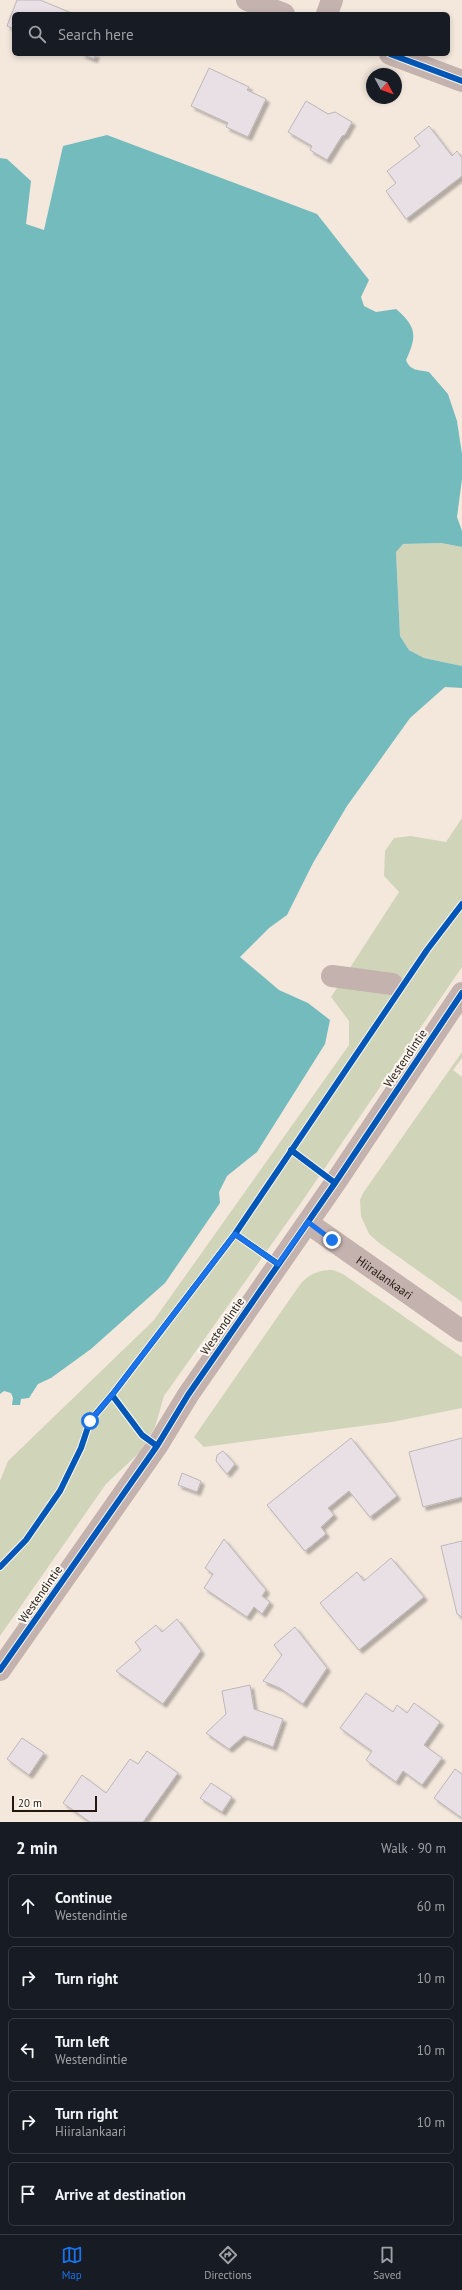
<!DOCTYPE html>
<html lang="en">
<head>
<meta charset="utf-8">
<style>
  body { margin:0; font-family:"PT Sans",sans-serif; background:#20242c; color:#f1f3f6 }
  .compass { position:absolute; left:366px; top:68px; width:36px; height:36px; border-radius:50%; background:#171b24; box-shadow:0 2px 6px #0003; rotate:131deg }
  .scale { position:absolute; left:12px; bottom:10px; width:85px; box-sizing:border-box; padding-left:4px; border:2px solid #231910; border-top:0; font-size:11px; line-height:14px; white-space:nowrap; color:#231910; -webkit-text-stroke:3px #fef8f3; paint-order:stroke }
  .stop { position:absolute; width:12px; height:12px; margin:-9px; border:3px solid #1a73e8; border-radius:50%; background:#fff }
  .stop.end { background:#1a73e8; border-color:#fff; box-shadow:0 1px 4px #0008 }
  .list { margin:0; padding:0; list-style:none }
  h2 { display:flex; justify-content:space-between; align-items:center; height:52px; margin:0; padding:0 16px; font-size:17px }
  h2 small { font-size:13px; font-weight:400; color:#9ea1a6 }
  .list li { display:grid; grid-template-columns:26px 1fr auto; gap:12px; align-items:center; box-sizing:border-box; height:64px; margin:0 8px 8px; padding:0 8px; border:1px solid #363941; border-radius:6px }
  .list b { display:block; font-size:15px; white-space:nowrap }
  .list p { margin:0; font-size:13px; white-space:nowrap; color:#9ea1a6 }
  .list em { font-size:13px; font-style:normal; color:#9ea1a6 }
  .icon { flex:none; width:22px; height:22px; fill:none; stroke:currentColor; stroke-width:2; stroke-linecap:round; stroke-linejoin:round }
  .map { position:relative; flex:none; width:462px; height:1822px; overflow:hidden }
  .search { position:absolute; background:#171b24; box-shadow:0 2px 6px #0003; left:12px; right:12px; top:12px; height:44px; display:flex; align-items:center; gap:10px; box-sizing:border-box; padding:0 14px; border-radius:6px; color:#9ea1a6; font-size:15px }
  .sheet { height:412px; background:#171b24 }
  nav { display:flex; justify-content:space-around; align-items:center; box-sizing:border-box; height:56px; border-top:1px solid #363941; background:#171b24; font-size:11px; color:#9ea1a6 }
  nav a { display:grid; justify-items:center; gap:2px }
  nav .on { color:#1a73e8 }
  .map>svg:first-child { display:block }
</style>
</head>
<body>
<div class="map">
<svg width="462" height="1822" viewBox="0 0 462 1822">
  <defs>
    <filter id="shadow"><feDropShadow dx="3.5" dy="3.5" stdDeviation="1" flood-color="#0004"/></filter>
  </defs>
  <rect width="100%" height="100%" fill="#f4e8dd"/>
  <path fill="#d0d4b9" d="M441,543L462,547V666L424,658L409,650L400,636L396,552L402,544Z
    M462,818V967L303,1200L164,1396L155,1427L139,1453L106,1484L0,1636V1481L8,1461L154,1320L349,1045V1021L331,997L399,892L384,876L385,851L394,838L411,836L446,842Z
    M462,1052V1058L453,1070L462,1077V1302L379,1243L369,1234L361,1216L360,1200L363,1193Z
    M333,1270L343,1274L462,1357V1408L392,1422L204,1447L194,1437L299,1286C308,1274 318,1270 333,1270Z"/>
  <path fill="#74bbbe" d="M107,135L317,214L369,280L361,297L364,306L376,312L396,309C417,327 417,336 406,360C410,371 419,370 429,372L448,394L457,421L462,454V479L457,517L462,531V547L441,543L403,544L396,552L400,636L409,650L424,658L462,666V688L445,687L410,718L347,806L313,863L287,915L269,928L240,957L279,990L308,1003L330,1020L325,1044L257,1152L227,1176L219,1192L220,1203L165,1283L91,1349L51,1378L38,1384L29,1398L21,1399L20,1405H12L13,1398L11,1393L4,1391L0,1394V158L7,159L31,181L26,224L44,230L63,146Z"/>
  <path fill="#e8e0e5" stroke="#beb6b8" filter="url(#shadow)" d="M17,0H40L74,14H14V29L7,26Z
    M81,54H96L94,59Z
    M209,68L249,87L247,90L266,99L248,137L226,127L228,123L191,106Z
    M306,101L328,114L335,112L352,122L345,135L342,136L327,160L310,150L312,146L288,132Z
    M429,126L452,156L457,151L462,158V176L406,219L386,191L396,183L387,171L420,146L414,138Z
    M351,1438L397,1496L370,1517L349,1491L328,1508L334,1515L321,1527L326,1534L305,1551L267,1505Z
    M462,1438V1497L423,1507L409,1452Z
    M223,1451L235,1464L227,1474L216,1461L217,1455Z
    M182,1473L201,1481L197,1492L178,1485Z
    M224,1539L266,1590L262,1596L270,1602L262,1614L254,1607L247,1617L204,1588L213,1574L205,1568Z
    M462,1541V1617L457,1614L441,1546Z
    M391,1558L424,1597L359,1650L320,1603L357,1572L364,1581Z
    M177,1619L201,1651L163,1704L116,1671L141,1650L135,1642L156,1625L162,1632Z
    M295,1627L327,1668L303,1704L280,1688L263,1681L282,1655L274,1645Z
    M250,1685L254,1709L283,1719L273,1747L244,1736L229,1749L206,1733L226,1714L222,1691Z
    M366,1693L393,1712L397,1705L407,1713L414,1703L440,1722L424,1745L442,1758L422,1785L403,1771L396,1782L366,1760L372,1751L340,1728Z
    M22,1738L44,1753L29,1775L7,1759Z
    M147,1751L178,1773L143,1822H90L63,1803L82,1775L106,1793L130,1759L138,1764Z
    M455,1769L462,1774V1818L434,1798Z
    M211,1783L232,1797L222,1812L200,1798Z"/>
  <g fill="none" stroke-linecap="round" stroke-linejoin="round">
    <g stroke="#c4b2ae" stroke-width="22">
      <path d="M247,0L284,14"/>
      <path d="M327,14L332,0"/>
      <path d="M390,54L462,81"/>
      <path d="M332,976L392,984"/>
      <path id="s1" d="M308,1223L462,1331"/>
      <path d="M0,1670L157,1446L188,1395L335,1183L462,993"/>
    </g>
    <g stroke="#fef8f3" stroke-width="8">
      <path id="cycleway" d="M390,54L462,81
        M291,1150L335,1183
        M235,1234L278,1264
        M112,1395L142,1435L157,1446
        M0,1567L26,1540L60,1491L81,1448L90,1421L112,1395L235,1234L427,950L462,904
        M0,1670L157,1446L188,1395L335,1183L462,993"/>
    </g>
    <use href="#cycleway" stroke="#0057b8" stroke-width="6"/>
  </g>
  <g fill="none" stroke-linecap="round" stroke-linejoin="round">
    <path stroke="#1a73e8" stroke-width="5" d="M90,1421L112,1395L235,1234L278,1264L308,1222L332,1240"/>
  </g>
  <g text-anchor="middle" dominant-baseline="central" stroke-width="4" stroke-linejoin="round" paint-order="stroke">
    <g font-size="12" fill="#231910" stroke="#fef8f3">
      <text transform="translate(405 1058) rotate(-56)">Westendintie</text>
      <text stroke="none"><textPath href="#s1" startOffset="94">Hiiralankaari</textPath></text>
      <text transform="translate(222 1326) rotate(-55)">Westendintie</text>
      <text transform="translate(40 1594) rotate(-55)">Westendintie</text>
    </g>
  </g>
</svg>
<svg class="compass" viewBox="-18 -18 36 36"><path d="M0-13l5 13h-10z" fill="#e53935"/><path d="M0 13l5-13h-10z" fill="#9ea1a6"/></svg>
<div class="scale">20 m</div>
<div class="stop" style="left:90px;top:1421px"></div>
<div class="stop end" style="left:332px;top:1240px"></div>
<div class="search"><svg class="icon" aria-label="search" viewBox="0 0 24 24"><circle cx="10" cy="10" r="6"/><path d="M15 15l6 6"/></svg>Search here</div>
</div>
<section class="sheet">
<h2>2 min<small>Walk · 90 m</small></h2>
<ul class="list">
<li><svg class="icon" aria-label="ahead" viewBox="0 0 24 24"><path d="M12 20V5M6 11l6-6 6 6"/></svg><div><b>Continue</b><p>Westendintie</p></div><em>60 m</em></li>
<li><svg class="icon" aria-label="right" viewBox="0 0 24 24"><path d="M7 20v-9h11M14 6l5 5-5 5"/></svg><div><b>Turn right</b></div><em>10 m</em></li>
<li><svg class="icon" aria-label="left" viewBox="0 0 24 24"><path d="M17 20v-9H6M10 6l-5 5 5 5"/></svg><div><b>Turn left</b><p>Westendintie</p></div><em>10 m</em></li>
<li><svg class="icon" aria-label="right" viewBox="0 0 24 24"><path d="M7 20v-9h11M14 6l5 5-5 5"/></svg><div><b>Turn right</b><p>Hiiralankaari</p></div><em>10 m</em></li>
<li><svg class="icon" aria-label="arrive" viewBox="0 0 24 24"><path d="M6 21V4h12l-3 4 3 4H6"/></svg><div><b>Arrive at destination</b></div></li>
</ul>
</section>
<nav>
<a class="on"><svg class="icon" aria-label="map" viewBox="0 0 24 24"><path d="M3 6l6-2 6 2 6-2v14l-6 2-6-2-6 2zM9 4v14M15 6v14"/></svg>Map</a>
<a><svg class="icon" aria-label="directions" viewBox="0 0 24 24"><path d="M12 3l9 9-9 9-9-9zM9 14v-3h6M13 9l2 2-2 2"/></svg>Directions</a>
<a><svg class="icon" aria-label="saved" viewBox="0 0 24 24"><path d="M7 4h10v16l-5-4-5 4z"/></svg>Saved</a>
</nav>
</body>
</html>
